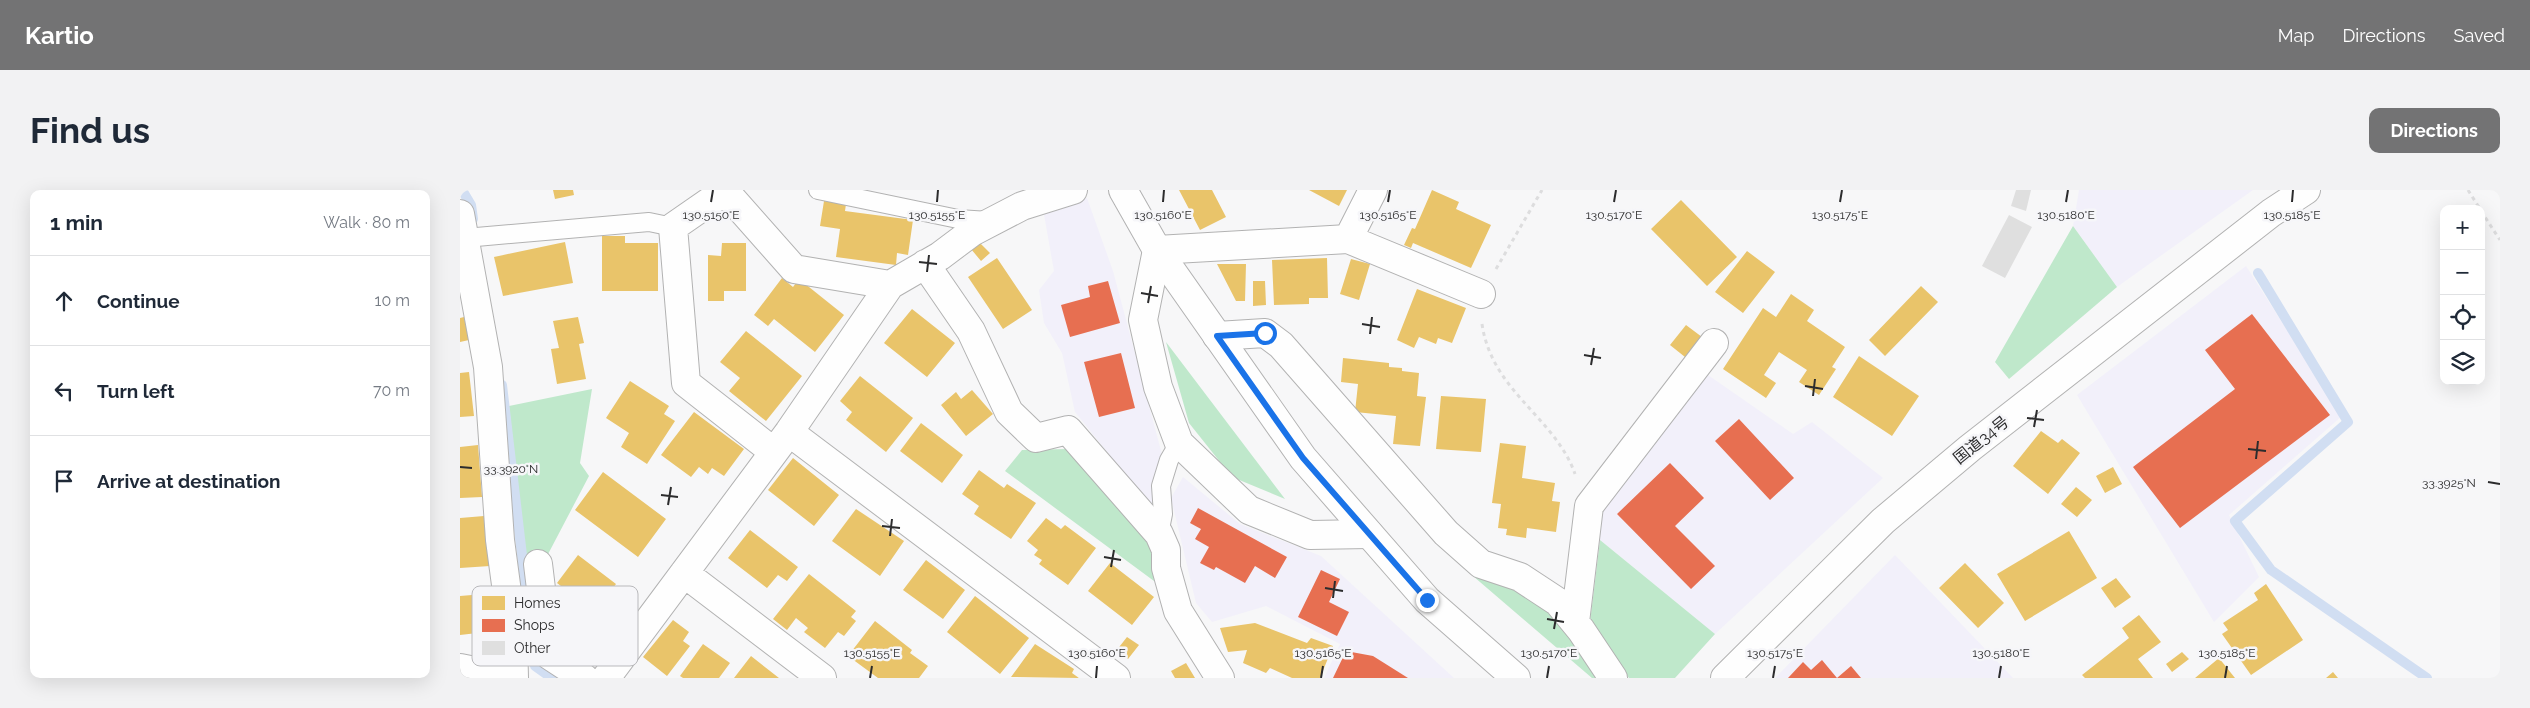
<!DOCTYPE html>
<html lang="en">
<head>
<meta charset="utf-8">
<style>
  body { margin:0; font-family:Raleway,"Noto Sans JP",sans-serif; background:#f2f2f3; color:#1f2937 }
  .controls { position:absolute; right:15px; top:15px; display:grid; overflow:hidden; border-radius:10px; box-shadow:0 5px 20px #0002 }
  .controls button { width:45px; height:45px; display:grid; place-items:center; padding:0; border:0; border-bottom:1px solid #e0e1e3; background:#fff; color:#1f2937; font:25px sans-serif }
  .stop { position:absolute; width:15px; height:15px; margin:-11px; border:4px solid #1a73e8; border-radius:50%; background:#fff }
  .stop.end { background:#1a73e8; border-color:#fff; box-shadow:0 1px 5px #0008 }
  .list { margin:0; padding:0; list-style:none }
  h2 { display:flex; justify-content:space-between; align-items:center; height:65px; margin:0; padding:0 20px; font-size:21px }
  h2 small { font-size:16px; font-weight:400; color:#747a83 }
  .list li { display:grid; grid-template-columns:32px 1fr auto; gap:15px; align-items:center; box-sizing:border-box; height:90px; padding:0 20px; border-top:1px solid #e0e1e3 }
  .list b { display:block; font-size:19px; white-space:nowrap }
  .list em { font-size:16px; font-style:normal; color:#747a83 }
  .icon { flex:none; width:28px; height:28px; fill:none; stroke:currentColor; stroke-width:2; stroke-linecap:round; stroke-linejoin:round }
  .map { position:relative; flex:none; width:2040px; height:488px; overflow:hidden; border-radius:10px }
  header { display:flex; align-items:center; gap:30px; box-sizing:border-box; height:70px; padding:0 25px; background:#737374; color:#fff }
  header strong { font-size:24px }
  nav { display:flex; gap:28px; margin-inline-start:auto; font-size:18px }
  .intro { display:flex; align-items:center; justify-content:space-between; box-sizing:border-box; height:120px; padding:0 30px }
  h1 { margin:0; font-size:35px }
  .button { padding:12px 22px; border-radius:10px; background:#737374; color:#fff; font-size:18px; font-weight:700 }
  main { display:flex; gap:30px; padding:0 30px }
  aside { flex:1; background:#fff; border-radius:10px; box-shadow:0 5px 20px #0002 }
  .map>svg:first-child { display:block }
</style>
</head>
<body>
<header>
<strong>Kartio</strong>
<nav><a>Map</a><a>Directions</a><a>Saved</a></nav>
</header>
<div class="intro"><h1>Find us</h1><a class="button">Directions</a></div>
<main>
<aside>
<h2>1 min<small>Walk · 80 m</small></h2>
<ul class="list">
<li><svg class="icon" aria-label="ahead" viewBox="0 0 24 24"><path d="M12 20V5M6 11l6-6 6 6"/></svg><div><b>Continue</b></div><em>10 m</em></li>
<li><svg class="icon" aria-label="left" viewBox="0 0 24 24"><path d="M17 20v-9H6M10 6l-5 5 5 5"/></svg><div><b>Turn left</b></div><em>70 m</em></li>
<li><svg class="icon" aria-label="arrive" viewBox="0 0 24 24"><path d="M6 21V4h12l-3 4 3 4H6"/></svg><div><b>Arrive at destination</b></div></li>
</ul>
</aside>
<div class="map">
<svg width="2040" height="488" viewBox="0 0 2040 488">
  <rect width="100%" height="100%" fill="#f7f7f8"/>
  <path fill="#f2f0fa" d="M1619,0H1793L1657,97L1613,36Z
    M627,8L653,81L704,272L692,298V318L615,222L602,163L584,133L579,100L594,81L583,19Z
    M1786,76L1882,226L1769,325L1799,387L1754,432L1617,205Z
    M1248,185L1333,244L1352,232L1423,288L1255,444L1140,350L1138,322Z
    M723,287L780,334L861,366L994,488H864L880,454L806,416L752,432L736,413L711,308Z
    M1435,365L1553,488H1315Z"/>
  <path fill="#bfe8cb" d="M1613,36L1657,97L1549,189L1535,172Z
    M706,152L825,309L772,287L729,233Z
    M132,199L120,273L129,286L86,368L66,373L49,216Z
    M608,259L691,356L694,391L545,281L562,260Z
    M1140,350L1255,444L1215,488H1169L1130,432Z
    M999,374L1084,412L1140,488H1132Z"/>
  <path fill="#e9c46a" d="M93,0H113L114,5L95,9Z
    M719,0H752L766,27L740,40Z
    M849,0H887L879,16Z
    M972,0L999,12L996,19L1031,35L1011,78L953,53L951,58L944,55L952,38L955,39Z
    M1221,10L1277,67L1247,96L1191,39Z
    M364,11L386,14L385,21L453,30L448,65L437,63L436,75L376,67L380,39L360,36Z
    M142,46H165V53H198V101H142Z
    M105,52L113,93L43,106L34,67Z
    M519,52L530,63L521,71L511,59Z
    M262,53H286V101H264V111H248V65L261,66Z
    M1287,61L1315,82L1283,123L1255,102Z
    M537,68L572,120L543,139L508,87Z
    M867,68L868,108H849V114L814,115L812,70Z
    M891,69L910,74L899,110L880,104Z
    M757,74H786L785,111H776Z
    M322,88L333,97L339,89L384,125L355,162L314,129L308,136L294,125Z
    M793,91H805L806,115L793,116Z
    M1461,96L1478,112L1425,166L1409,150Z
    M957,99L1006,118L992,153L978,148L976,154L959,147L954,158L937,150Z
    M1331,104L1354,120L1347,131L1385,157L1372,177L1376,179L1359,205L1339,192L1347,180L1319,162L1304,185L1316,193L1306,208L1263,179L1303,118L1316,127Z
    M452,119L495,153L467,187L424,153Z
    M4,127L9,150L0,152V128Z
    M118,127L124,153L119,154L126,189L97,194L91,159L99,158L93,131Z
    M1226,135L1242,147L1225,167L1210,155Z
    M286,141L342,186L306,231L269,201L280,188L260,172Z
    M1399,166L1459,206L1432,246L1373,207Z
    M883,168L929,173V177L942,178V181L959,183L957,206L966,207L960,256L933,254L936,226L895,222L898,194L881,192Z
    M9,182L14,226L0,227V183Z
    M400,186L453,228L426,262L386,230L392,222L380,211Z
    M170,191L209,216L204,224L215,231L187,274L161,257L169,243L146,228Z
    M512,200L533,224L506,246L481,215L496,202L501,209Z
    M981,206L1026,209L1021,262L976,259Z
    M234,222L284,259L264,286L252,278L248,284L239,277L231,287L201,265Z
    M461,233L503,265L482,293L440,261Z
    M1581,241L1598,253L1602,249L1620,263L1588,304L1553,276Z
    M1040,253L1066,256L1062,288L1095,293L1092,311L1100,312L1096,342L1067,338L1066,348L1046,345L1047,339L1038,338L1041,314L1032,313Z
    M18,255L22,307L0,308V257Z
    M333,268L379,305L354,336L308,300Z
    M1653,277L1662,294L1645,303L1636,286Z
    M519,280L544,298L547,294L576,313L551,349L514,324L519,316L502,304Z
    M143,282L206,329L178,367L115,320Z
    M1616,297L1632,310L1617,327L1601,314Z
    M396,319L444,351L420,386L372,351Z
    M24,326L30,376L0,378V328Z
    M586,328L601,339L605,335L636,358L608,395L579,374L582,370L574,365L578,360L567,351Z
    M290,340L338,377L327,391L318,385L307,398L268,368Z
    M1609,341L1637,388L1565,431L1537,384Z
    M118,365L156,394L135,422L97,393Z
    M466,370L505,400L483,429L443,400Z
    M650,373L694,407L672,435L628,401Z
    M1505,373L1544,413L1518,438L1479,398Z
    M349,384L396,421L391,427L396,431L384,446L378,442L365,458L344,442L348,438L336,428L327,440L313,429Z
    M1656,388L1671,407L1655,418L1641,398Z
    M1806,394L1843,450L1791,485L1762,444L1768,440L1763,433L1798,410L1794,403Z
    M24,404L25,417H33L35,441L0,445V406Z
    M515,406L569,448L540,484L487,442Z
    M1679,425L1701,452L1678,469L1693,488H1625L1622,485L1669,448L1662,438Z
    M213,430L229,442L223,451L230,456L207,486L183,467Z
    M415,431L452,460L450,463L468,476L459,488H418L388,466Z
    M795,433L847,453L851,448L873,456L860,488H832L810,478L806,483L783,473L787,460L768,462L760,438Z
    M667,447L679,455L668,469L656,461Z
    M243,454L270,473L259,488H223L220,486Z
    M575,454L614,479L612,483L619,488L551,487Z
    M1722,462L1729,469L1712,482L1706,474Z
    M291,466L319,488H274Z
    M1759,468L1775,488H1735Z
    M726,473L735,488H715L711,481Z
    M1873,482L1878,488H1866Z"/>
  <path fill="#e76f51" d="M648,91L660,133L610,147L601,115L630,107L628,96Z
    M1792,124L1870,225L1720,338L1673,277L1775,199L1745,160Z
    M661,163L675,218L639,227L624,172Z
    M1279,229L1334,288L1310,310L1255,251Z
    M1210,273L1244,308L1215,336L1255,376L1231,399L1157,324Z
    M738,318L827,367L815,388L795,376L785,393L756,377L754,380L740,373L749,357L735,349L741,339L730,333Z
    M861,380L880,389L869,412L889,422L877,446L838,427Z
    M886,461L913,466L948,488H873Z
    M1362,470L1377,488L1391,476L1401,488H1328L1343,472L1351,480Z"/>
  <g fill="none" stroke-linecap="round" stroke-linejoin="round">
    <path stroke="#d1def2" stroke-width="10" d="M2,0L11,15L13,29
      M1798,83L1888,232L1775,331L1811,380L1967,488
      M42,195L75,476L92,488"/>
  </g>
  <path fill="#dfdfdf" d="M1556,0H1571L1566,21L1551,16Z
    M1549,25L1572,37L1545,88L1522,76Z"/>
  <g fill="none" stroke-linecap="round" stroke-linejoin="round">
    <g stroke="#b2b2b2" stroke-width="20">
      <path id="service" d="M358,0L498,29L529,31
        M5,48L189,32L213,37
        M699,344L703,324L701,296L709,270L719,253"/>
    </g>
    <g stroke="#b2b2b2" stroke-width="30">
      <path id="minor" d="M0,24L28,177L40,350L53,447L54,488
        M888,49L1021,104
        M465,74L511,141L549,222L576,248L608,240L699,344L706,360V378L718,421L760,488
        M757,146L805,143L821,155L986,343L1021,374L1060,387L1098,412L1121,440L1153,488
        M329,242L656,488
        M314,262L226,193L213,37L265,1L334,79L430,95
        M909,344L850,345L789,320L719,253L698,197L683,130L697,60L888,49L913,0
        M78,374L89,465L124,488
        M224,383L362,488
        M1115,432L1129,316L1254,153
        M0,478L50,488
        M146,488L329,242L430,95L480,66L512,42L562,16L613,0"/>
    </g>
    <g stroke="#b2b2b2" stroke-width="30">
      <path id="tertiary" d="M663,0L697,60L843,268L967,410L1056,488"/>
    </g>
    <g stroke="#b2b2b2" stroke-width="30">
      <path id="trunk" d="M1265,488L1423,331L1510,258L1811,23L1846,0"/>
    </g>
    <path stroke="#ddddde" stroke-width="3" stroke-dasharray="4 4" stroke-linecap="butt" d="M2008,0L2020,19
      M2021,21L2040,50
      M1036,79L1082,0
      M1022,134C1032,202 1095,227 1115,284"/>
    <use href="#service" stroke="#fefefe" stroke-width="18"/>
    <use href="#minor" stroke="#fefefe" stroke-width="28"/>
    <use href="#tertiary" stroke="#fefefe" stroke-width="28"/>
    <use href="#trunk" stroke="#fefefe" stroke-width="28"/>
  </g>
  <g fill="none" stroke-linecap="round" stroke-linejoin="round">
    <path stroke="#1a73e8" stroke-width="6" d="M805,143L757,146L843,268L967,410"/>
  </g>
  <path fill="none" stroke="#2c2c2d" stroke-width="2" d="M251,12L253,0M477,12L478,0M703,12L704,0M928,12L930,0M1154,12L1156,0M1380,12L1382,0M1606,12L1608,0M1832,12L1833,0M459,72L477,74M467,82L469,65M681,103L698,106M688,113L691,96M902,134L920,137M910,144L912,127M1124,165L1141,168M1131,175L1134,158M1345,196L1363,199M1353,206L1355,189M1567,228L1584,230M1574,237L1577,220M1788,259L1806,261M1796,269L1798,251M0,277L12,278M2028,292L2040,294M201,305L218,307M208,315L211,297M422,336L440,338M430,346L432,329M644,367L661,370M651,377L654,360M865,398L883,401M873,408L875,391M1087,429L1104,432M1094,439L1097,422M410,488L412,476M636,488L637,476M861,488L863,476M1087,488L1089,476M1313,488L1315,476M1539,488L1541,476M1765,488L1767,476"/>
  <g text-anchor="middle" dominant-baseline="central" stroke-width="5" stroke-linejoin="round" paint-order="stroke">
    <g font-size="16" fill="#2c2c2d" stroke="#f6f6f9">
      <text transform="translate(1521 250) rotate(-39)">国道34号</text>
    </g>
  </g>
  <rect x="12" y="396" width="166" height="80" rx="8" fill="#f6f6f9" stroke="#b9b9bc" stroke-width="1"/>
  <rect x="22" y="406" width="23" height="14" fill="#e9c46a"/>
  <rect x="22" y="429" width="23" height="13" fill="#e76f51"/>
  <rect x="22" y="451" width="23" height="14" fill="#dfdfdf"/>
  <g font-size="14" fill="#2c2c2d">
    <text x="54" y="418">Homes</text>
    <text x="54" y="440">Shops</text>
    <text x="54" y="463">Other</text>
  </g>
  <g font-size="12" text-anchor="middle" fill="#2c2c2d" stroke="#f6f6f9" stroke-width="5" stroke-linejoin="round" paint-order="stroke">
    <text x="251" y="29">130.5150°E</text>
    <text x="477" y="29">130.5155°E</text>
    <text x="703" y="29">130.5160°E</text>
    <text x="928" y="29">130.5165°E</text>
    <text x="1154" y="29">130.5170°E</text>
    <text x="1380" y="29">130.5175°E</text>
    <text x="1606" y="29">130.5180°E</text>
    <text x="1832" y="29">130.5185°E</text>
    <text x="51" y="283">33.3920°N</text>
    <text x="1989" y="297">33.3925°N</text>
    <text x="412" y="467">130.5155°E</text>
    <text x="637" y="467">130.5160°E</text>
    <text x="863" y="467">130.5165°E</text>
    <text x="1089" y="467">130.5170°E</text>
    <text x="1315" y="467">130.5175°E</text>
    <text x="1541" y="467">130.5180°E</text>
    <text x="1767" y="467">130.5185°E</text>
  </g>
</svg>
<div class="controls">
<button>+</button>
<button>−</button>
<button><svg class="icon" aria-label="locate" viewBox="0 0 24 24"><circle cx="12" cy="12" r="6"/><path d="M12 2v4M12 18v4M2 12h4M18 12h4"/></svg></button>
<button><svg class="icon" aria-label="layers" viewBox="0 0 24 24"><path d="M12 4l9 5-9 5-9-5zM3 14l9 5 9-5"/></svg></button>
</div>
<div class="stop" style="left:805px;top:143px"></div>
<div class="stop end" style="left:967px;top:410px"></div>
</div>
</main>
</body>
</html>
